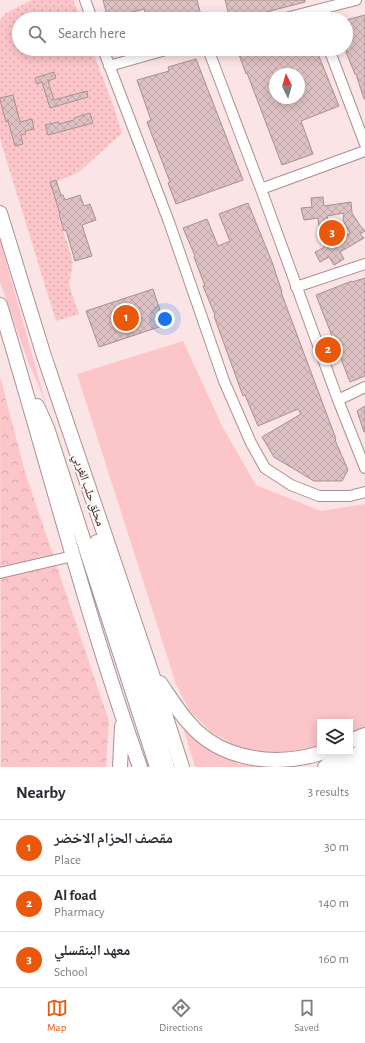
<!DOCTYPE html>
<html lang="en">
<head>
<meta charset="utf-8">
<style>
  body { margin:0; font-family:"Alegreya Sans","Noto Naskh Arabic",sans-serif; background:#f7f7f7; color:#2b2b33 }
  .controls { position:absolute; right:12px; bottom:12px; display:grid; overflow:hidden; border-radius:0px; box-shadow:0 2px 10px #0003 }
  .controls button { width:36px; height:36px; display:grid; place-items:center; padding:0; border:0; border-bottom:1px solid #e1e1e2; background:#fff; color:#2b2b33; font:20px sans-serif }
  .compass { position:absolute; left:269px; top:68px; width:36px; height:36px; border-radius:50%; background:#fff; box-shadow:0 2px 10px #0003; rotate:355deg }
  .you { position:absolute; left:165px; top:319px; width:14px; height:14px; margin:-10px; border:3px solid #fff; border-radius:50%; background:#1a73e8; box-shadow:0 0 0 6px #1a73e833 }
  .badge { display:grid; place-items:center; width:26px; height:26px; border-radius:50%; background:#ea580c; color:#fff; font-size:13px; font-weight:700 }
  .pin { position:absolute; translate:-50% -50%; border:2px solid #fff; box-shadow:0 1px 4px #0006 }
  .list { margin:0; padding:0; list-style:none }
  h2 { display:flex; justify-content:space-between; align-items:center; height:52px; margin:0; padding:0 16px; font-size:17px }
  h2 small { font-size:13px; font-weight:400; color:#7c7c81 }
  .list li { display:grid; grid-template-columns:26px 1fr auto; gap:12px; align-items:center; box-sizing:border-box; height:56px; padding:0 16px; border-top:1px solid #e1e1e2 }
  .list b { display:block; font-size:15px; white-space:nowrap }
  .list p { margin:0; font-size:13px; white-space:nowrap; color:#7c7c81 }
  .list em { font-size:13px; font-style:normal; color:#7c7c81 }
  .icon { flex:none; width:22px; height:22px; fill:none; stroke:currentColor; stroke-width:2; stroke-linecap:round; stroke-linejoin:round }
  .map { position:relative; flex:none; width:365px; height:767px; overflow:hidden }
  .search { position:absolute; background:#fff; box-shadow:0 2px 10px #0003; left:12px; right:12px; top:12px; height:44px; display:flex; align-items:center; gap:10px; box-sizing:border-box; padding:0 14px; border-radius:22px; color:#7c7c81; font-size:15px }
  .sheet { height:220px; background:#fff }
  nav { display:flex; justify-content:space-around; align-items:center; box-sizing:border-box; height:56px; border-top:1px solid #e1e1e2; background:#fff; font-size:11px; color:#7c7c81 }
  nav a { display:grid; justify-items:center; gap:2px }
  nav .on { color:#ea580c }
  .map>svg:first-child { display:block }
</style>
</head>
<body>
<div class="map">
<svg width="365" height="767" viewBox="0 0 365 767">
  <defs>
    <pattern id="forest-crowns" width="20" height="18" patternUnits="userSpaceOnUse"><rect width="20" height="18" fill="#fcc5c9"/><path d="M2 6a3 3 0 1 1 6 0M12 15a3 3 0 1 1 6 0" fill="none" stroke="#d8a9ac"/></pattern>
    <pattern id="park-dots" width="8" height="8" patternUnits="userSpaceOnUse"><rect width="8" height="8" fill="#fcc5c9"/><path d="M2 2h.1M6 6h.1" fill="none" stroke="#d8a9ac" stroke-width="1.8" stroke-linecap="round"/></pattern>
    <pattern id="building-cross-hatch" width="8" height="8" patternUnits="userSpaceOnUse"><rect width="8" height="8" fill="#dec2c3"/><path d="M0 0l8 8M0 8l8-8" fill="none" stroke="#bfa7a7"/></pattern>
  </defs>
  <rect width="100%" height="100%" fill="#fbe4e5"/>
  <path fill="#fcc5c9" d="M0,240L46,404L26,356L0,282Z
    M183,341L223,428L256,485L321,511L365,504V728L350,736V722H320V749L265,756L237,747L211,732L189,710L176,684L77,374Z
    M183,727L209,748L239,764L260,767H195Z"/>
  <path fill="url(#forest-crowns)" d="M0,376L25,472L109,721L106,767H1Z"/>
  <path fill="url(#park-dots)" d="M32,0H73L81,19H19V49H92L113,105L122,133L79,172L53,183L62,211L58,214L73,262L69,285L79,314L56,321L0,139V20L6,13Z"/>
  <path fill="url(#building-cross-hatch)" stroke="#aa8f91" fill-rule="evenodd" d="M103,0H197L202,19H147L144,9L108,19Z
    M225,0H305V2L239,19H230Z
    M365,15V99H364L356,74H355L346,52V20Z
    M237,49H316L339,106L301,121L313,154L282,165L247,73L246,74ZM275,74H299V98H275Z
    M196,59L243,180L176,204L168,183L170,182L147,122L151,120L137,80L169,71L168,67Z
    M54,72L56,78L48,81L54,100L87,91L88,97L50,108L42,82L37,84L35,78Z
    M13,95L20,122L32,119L34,129L25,131L26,134L21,135L23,144L15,146L8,121L6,122L0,100V98Z
    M90,113L93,123L48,135L45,125L58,122L59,124L74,120V118Z
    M56,180L61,195H63L65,200L80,195L84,206L90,204L96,220L82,225L92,256L75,261L66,230L64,231L59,214H60L50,182Z
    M323,197L324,206L351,202L352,213L359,224L365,231L360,234L364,238L340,252L344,259L334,265L329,257L320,262L315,252L323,248L328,243L319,226L318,218L304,220L301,208L312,207L311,198ZM344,213L343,220L350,233L338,241L329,225L327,216Z
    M248,203L272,262L282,292H281L336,439L335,440L348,470L342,481H314L274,457L262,437L301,414L298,409L258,426L245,395L243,396L235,374L214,316L215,315L203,286H205L194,257L195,256L183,228L207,219L218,246L230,241L219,214Z
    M365,278V376L350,382L316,295L352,281V282Z
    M153,289L165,325L99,347L86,311Z
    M365,406V432H364L357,411Z"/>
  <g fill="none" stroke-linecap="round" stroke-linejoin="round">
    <g stroke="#ab9092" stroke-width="12">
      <path id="minor" d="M85,0L92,19
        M282,19L356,0
        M103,49L169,222L224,381L251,443L265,468L291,485L319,496H350L365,492
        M208,49L261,189L338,400L365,468
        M329,49L365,144
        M109,66L169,49
        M261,189L365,151
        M296,287L365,264
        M338,400L365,387
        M0,573L73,556"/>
    </g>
    <g stroke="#ab9092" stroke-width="14">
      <path id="major" d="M324,767L343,752"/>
    </g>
    <g stroke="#ab9092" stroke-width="16">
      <path id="highway" d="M0,213L44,356L151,671L182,767
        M0,305C47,459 86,615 140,767
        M37,406L47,428L157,767
        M97,542L167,767
        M160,683C169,696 178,711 189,723C222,762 279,767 324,752
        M350,741L365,735
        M120,767L122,726
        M341,767L365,748
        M358,767L365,762"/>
    </g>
    <use href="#minor" stroke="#fff" stroke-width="10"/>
    <use href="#major" stroke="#fff" stroke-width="12"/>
    <use href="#highway" stroke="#fff" stroke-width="14"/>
  </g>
  <g text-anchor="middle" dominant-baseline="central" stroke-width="4" stroke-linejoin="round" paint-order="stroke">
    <g font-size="12" fill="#302526" stroke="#fcf6f6">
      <text transform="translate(89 490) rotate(71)">محلق حلب الغربي</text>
    </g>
  </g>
</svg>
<div class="controls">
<button><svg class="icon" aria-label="layers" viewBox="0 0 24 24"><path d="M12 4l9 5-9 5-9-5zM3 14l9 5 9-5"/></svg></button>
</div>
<svg class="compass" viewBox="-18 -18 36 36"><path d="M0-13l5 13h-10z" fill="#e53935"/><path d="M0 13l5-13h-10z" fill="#7c7c81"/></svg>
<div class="you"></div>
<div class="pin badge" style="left:126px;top:318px">1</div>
<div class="pin badge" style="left:328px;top:350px">2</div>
<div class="pin badge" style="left:332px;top:233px">3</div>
<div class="search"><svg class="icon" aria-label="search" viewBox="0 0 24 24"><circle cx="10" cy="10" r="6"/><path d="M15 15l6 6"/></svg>Search here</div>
</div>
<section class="sheet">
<h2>Nearby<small>3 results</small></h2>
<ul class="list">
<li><span class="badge">1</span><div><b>مقصف الحزام الاخضر</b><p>Place</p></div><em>30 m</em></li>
<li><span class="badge">2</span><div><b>Al foad</b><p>Pharmacy</p></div><em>140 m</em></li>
<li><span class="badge">3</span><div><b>معهد البنقسلي</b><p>School</p></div><em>160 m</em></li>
</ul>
</section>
<nav>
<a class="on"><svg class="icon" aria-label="map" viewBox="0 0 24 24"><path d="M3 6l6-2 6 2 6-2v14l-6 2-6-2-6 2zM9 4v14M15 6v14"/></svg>Map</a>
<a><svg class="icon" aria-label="directions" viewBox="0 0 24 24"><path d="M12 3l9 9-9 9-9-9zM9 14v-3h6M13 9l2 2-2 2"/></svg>Directions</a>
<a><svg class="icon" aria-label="saved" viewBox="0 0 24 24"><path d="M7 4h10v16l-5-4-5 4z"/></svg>Saved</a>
</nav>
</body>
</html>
